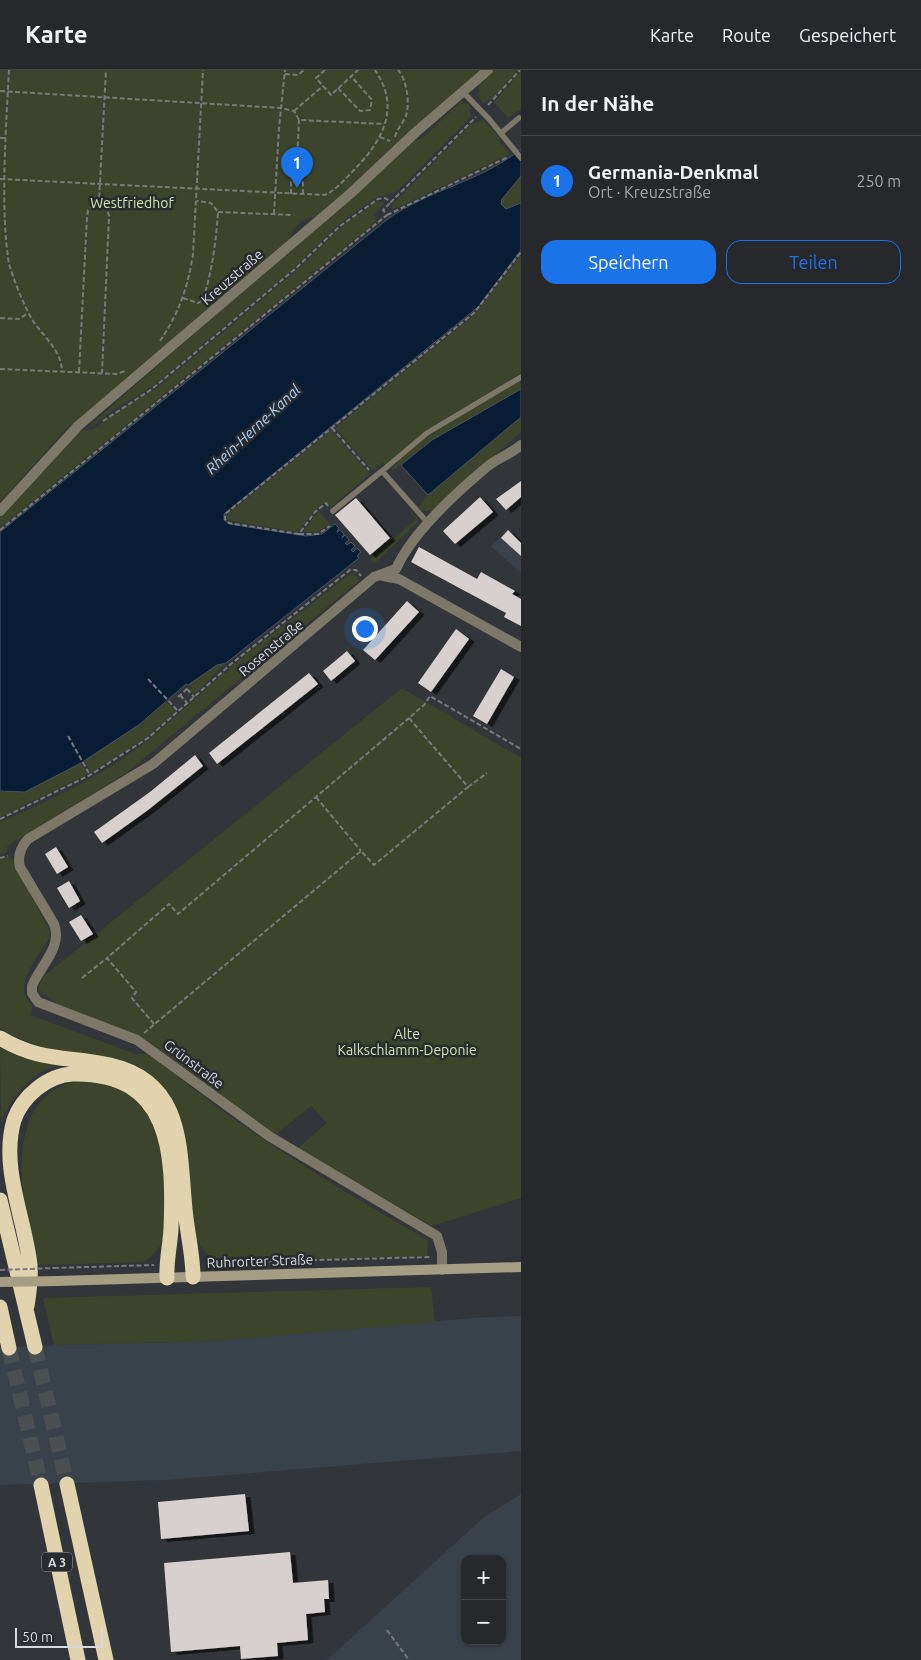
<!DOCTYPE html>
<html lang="de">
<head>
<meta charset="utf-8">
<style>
  body { margin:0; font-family:Ubuntu,sans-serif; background:#323438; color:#f1f3f6 }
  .controls { position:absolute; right:15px; bottom:15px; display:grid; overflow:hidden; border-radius:10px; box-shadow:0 1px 4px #0004 }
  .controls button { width:45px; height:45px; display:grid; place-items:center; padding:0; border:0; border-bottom:1px solid #424448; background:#26282c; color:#f1f3f6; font:25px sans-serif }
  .scale { position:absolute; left:15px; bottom:12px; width:88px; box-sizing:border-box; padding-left:5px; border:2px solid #d7dadc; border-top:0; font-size:14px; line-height:18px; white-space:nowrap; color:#d7dadc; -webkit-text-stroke:4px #282c30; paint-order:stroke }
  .you { position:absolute; left:364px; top:558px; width:18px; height:18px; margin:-12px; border:4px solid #fff; border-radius:50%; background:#1a73e8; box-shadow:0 0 0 8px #1a73e833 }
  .badge { display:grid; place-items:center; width:32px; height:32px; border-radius:50%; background:#1a73e8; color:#fff; font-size:16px; font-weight:700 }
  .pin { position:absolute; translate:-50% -41px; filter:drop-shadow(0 1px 2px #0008) }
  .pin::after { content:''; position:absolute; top:26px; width:18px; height:15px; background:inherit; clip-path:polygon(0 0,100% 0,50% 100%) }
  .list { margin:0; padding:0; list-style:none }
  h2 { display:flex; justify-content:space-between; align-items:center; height:65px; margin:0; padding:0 20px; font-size:21px }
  h2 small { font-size:16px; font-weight:400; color:#a4a6a9 }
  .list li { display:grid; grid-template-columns:32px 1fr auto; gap:15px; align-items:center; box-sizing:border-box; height:90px; padding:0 20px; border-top:1px solid #424448 }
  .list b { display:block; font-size:19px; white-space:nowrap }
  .list p { margin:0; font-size:16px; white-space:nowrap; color:#a4a6a9 }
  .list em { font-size:16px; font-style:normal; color:#a4a6a9 }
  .actions { display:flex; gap:10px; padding:15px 20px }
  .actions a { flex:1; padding:11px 0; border:1px solid #1a73e8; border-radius:15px; text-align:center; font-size:18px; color:#1a73e8 }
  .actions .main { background:#1a73e8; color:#fff }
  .map { position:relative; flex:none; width:521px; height:1590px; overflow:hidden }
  header { display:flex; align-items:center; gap:30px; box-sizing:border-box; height:70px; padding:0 25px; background:#26282c; border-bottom:1px solid #424448 }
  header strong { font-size:24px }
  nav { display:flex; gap:28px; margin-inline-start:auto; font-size:18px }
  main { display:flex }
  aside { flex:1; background:#26282c }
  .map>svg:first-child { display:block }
</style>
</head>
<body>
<header>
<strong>Karte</strong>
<nav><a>Karte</a><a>Route</a><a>Gespeichert</a></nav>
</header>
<main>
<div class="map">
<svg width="521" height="1590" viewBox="0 0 521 1590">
  <defs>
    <filter id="shadow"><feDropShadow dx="5.5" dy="3" stdDeviation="0" flood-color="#0009"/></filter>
  </defs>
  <rect width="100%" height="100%" fill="#32363a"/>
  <path fill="#39414a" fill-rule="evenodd" d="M508,460L521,473V503L491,476Z
    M521,1246V1381L166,1410L0,1415V1277L212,1271L473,1248Z
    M521,1424V1590H327L483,1448ZM465,1489H502V1571H465Z"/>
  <path fill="#3c442b" d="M0,0H483L320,146C304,146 291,157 288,174L93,341L68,357L0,432Z
    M493,0H518L495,27L483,33L478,26L479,15Z
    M521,1V39L508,48L494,32Z
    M461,31L470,35L471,47L396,122L377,127L340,153L294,198L152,317L116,338L93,356L88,357L412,72L424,67Z
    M483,50L500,68L498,70L510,84L397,138H393L392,135L470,55Z
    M521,106V133L509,139L503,138L501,134L502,129Z
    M378,131L385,133L373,145L377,151L0,458V446L79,361L94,359L118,341L154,320L296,201L342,156Z
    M521,185V303L426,360L385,395L383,392L373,401L335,358L474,245Z
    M521,310V319L432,370L391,402C401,376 494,326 521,310Z
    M521,347V362L432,440L422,441L418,437L428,425Z
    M331,360L370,404L331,437L326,431L314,441L298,462L228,450L226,447L229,443Z
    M319,441L330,454L317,462H303Z
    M411,441L418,449V452L375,493L370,490L416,449L410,442Z
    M353,502L360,510L125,704L7,776L8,781L0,785V752C50,731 109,703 150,668C176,647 200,624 224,602L226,604L232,595Z
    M226,593L194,625L189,620L192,617L188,615L217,595Z
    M402,618L521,688V1128L432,1156L297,1079L327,1053L311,1036L275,1065L145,969L63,938L39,920V915L44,906Z
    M167,632L176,641L147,667L91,703L84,691L140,654Z
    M81,693L88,704L0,747V721L25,722Z
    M10,786L50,861L49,868C38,887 10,918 33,936L30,945L136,984H150C176,1004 201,1026 228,1045C292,1090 359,1131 428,1170L427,1186L219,1192C182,1174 192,1123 189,1088C187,1068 181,1052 173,1033C135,1016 98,999 60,983C39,974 19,972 0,958V790Z
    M0,976L26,988L61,996C57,998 51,998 46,1000C25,1010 8,1033 1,1054Z
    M87,1010C106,1013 125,1018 139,1032C151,1043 158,1061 161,1076C165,1095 168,1151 163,1169C160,1179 152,1186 144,1192L35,1195C20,1129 0,1017 87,1010Z
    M431,1217L435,1252L212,1271L54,1275L43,1228Z"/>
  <path fill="#081c33" stroke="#465566" d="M521,79V106L502,129L501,134L506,139L521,133V180L478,237L224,444V450L229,454L306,466L322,464L335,454L339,458L337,462L340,460L344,464L342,468L345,465L349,470L345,473L347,475L351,472L355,476L351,480L353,482L357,478L361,482L357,486L359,488L226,593L217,595L188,615L186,614L140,654L81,693L25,722L0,721V462L388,149C428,120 482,111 521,79Z
    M521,319V347L428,425L401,395L432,370Z"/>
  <path fill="#d8d0ce" filter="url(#shadow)" d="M521,411V427L506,440L496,429Z
    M480,427L493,442L455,474L443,461Z
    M356,428L390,468L370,485L335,445Z
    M508,460L521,473V486L501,468Z
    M419,477L477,509L481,502L515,521L512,524L521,529V556L504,547L506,543L411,492Z
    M407,531L419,542L375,590L363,580Z
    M456,559L469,569L431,622L418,613Z
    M347,581L355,591L331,611L323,601Z
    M501,599L514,607L487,654L473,646Z
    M309,603L318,614L217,694L209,683Z
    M195,685L203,696L148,740L102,773L94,762L150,722Z
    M56,777L68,797L57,804L45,784Z
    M69,811L80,831L69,838L57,818Z
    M81,845L93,864L81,871L69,852Z
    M245,1424L249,1461L161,1469L158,1432Z
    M290,1482L293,1513L328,1510L329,1529H324L325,1542L306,1544L308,1570L277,1573L278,1586L241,1589L240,1576L171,1582L164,1493Z"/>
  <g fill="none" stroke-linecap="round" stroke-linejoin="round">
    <path stroke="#4b4f52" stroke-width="15" stroke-dasharray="15 8" stroke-linecap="butt" d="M35,1277L67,1414
      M9,1278L41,1415"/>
    <path stroke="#777a7d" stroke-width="2" stroke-dasharray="5 2.5" stroke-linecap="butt" d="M9,0C6,57 0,140 9,194C14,210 21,228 29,244C39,264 62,278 62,302
      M325,0L316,8L331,25L358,0
      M285,4L298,5L304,0
      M338,18L360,41L370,40L372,30L351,6
      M0,21L281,38L294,41L299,50L384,54
      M488,35L520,0
      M294,41L323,16
      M380,67L390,71
      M395,67C397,59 403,53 406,46C410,33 407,10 398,0
      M0,68H5
      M0,109L325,125C337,119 345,109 354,100C383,70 401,38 375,0
      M296,111H303V125
      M291,124V111H296L299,50
      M99,131L106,135L109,146L102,303
      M218,142L293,145
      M274,144L279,58L285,0
      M387,145L508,87
      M183,228L198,233L203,230C212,201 216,172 218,142L211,133L197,131
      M0,248L19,249L28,243
      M160,271C179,243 188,217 193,184L203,0
      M0,299L116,304L125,301
      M79,302L87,147L88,140L99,131L106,0
      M103,351L152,319L295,199L340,156L378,129L385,128L391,132L476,47
      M332,358L369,400
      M328,436L326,433L315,442L299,464H318L330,456
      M0,460L387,145L383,140L391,132
      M299,464L229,453L225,449V444L474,243L521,182
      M148,609L178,641
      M187,619L194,627
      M180,625L187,633
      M178,627L189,617
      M68,666L90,705
      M468,717L487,703
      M316,727L361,781
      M0,749L90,705L148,668L231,594L350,500H356L361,506
      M0,788L8,786
      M82,908L107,888
      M154,954L132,928L136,922L107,888L169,834L178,844L409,648
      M144,963L361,781L374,795L468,717L409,648L424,635L430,626L521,679
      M207,1193L432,1187
      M54,1198L154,1195
      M387,1560L409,1590"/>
    <path stroke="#7d7869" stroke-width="5.5" d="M462,21L489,49L521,88
      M501,63L519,48
      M333,441L382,401
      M428,453L382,401L427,363L521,307"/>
    <path stroke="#7d7869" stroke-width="10" d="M0,441L78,356L350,124L416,62L488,0
      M383,506L399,509L521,577
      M442,1200V1182L437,1166L269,1066L137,970L38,932L32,923V916C40,896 63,877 54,854L20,797C17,786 21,777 28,769L153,694L374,507L396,499C412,463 458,421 488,396C498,388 511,384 521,375"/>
    <path stroke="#a69d85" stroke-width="10" d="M57,1211L521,1197"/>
    <path stroke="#e1d3ae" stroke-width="15" d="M0,968C40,992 68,986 110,995C185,1012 179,1079 185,1139C187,1162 193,1184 193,1207
      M0,1130L35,1277
      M27,1236C29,1224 31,1208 30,1195C25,1148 0,1098 14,1050C22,1027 47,1005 73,1004C171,1002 174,1083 171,1159C170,1176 166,1192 167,1208
      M0,1237L9,1278
      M67,1414L106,1590
      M41,1415L78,1590"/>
    <path stroke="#777a7d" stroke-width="2" stroke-dasharray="5 2.5" stroke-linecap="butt" d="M0,1200L54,1198"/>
    <path stroke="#a69d85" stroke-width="10" d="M0,1212L57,1211"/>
  </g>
  <g text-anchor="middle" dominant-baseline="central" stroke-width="5" stroke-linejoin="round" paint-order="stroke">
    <rect fill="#282c30" stroke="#a2a6a8" stroke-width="1" x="42" y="1482.5" width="30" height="19" rx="4"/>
    <g font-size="12" font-weight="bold" fill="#d7dadc">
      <text x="57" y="1492">A 3</text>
    </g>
    <g font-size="14" fill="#d3e6aa" stroke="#282c30">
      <text x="132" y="133">Westfriedhof</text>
      <text x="407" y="964">Alte<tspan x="407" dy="16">Kalkschlamm-Deponie</tspan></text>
    </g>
    <g font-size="14" fill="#d7dadc" stroke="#282c30">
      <text transform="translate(232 207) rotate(-41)">Kreuzstraße</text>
      <text transform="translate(271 578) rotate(-40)">Rosenstraße</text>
      <text transform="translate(194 994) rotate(37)">Grünstraße</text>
      <text transform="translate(260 1191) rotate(-2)">Ruhrorter Straße</text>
    </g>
    <g font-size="15" font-style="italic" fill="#b0d0f7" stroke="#282c30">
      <text transform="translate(253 359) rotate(-43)">Rhein-Herne-Kanal</text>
    </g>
  </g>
</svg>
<div class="controls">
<button>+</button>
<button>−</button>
</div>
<div class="scale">50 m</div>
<div class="you"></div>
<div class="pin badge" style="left:297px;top:118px">1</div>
</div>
<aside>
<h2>In der Nähe<small></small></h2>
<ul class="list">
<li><span class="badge">1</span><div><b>Germania-Denkmal</b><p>Ort · Kreuzstraße</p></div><em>250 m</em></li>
</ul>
<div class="actions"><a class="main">Speichern</a><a>Teilen</a></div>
</aside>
</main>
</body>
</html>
